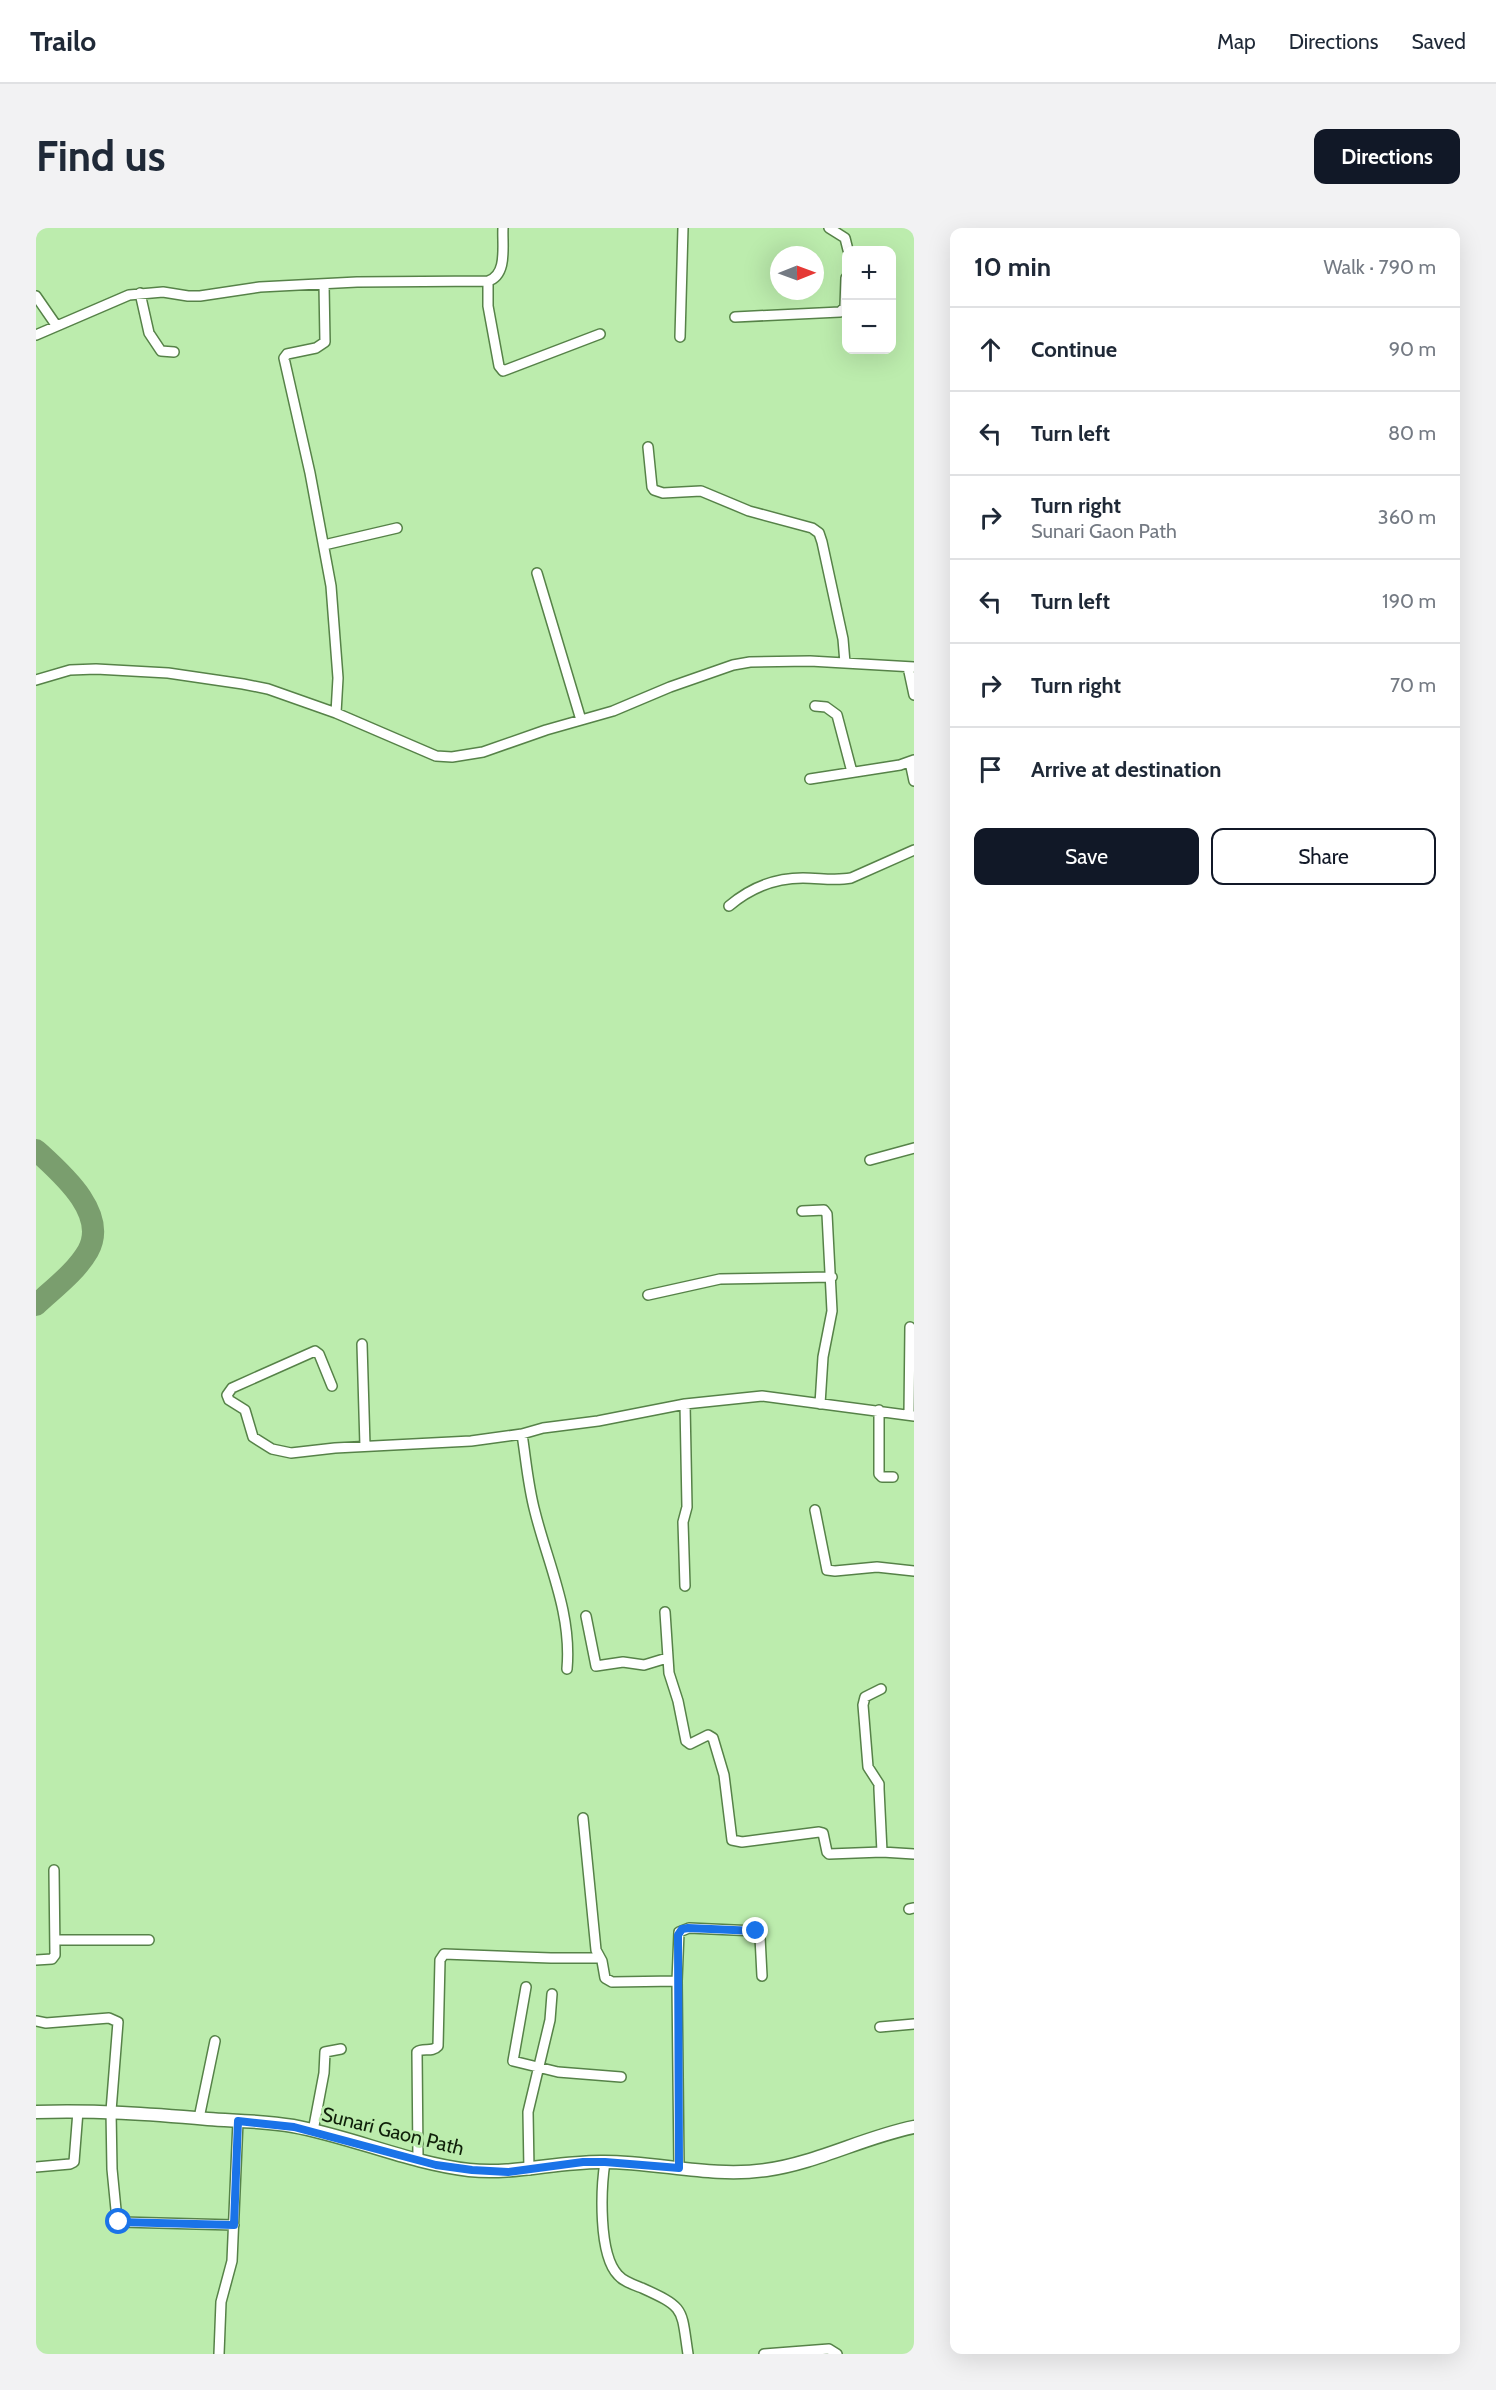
<!DOCTYPE html>
<html lang="en">
<head>
<meta charset="utf-8">
<style>
  body { margin:0; font-family:Cabin,sans-serif; background:#f2f2f3; color:#1f2937 }
  .controls { position:absolute; right:18px; top:18px; display:grid; overflow:hidden; border-radius:12px; box-shadow:0 6px 24px #0002 }
  .controls button { width:54px; height:54px; display:grid; place-items:center; padding:0; border:0; border-bottom:2px solid #e0e1e3; background:#fff; color:#1f2937; font:30px sans-serif }
  .compass { position:absolute; left:734px; top:18px; width:54px; height:54px; border-radius:50%; background:#fff; box-shadow:0 6px 24px #0002; rotate:89deg }
  .stop { position:absolute; width:18px; height:18px; margin:-14px; border:4px solid #1a73e8; border-radius:50%; background:#fff }
  .stop.end { background:#1a73e8; border-color:#fff; box-shadow:0 2px 6px #0008 }
  .list { margin:0; padding:0; list-style:none }
  h2 { display:flex; justify-content:space-between; align-items:center; height:78px; margin:0; padding:0 24px; font-size:26px }
  h2 small { font-size:20px; font-weight:400; color:#747a83 }
  .list li { display:grid; grid-template-columns:39px 1fr auto; gap:18px; align-items:center; box-sizing:border-box; height:84px; padding:0 24px; border-top:2px solid #e0e1e3 }
  .list b { display:block; font-size:22px; white-space:nowrap }
  .list p { margin:0; font-size:20px; white-space:nowrap; color:#747a83 }
  .list em { font-size:20px; font-style:normal; color:#747a83 }
  .actions { display:flex; gap:12px; padding:18px 24px }
  .actions a { flex:1; padding:14px 0; border:2px solid #111827; border-radius:12px; text-align:center; font-size:21px; color:#111827 }
  .actions .main { background:#111827; color:#fff }
  .icon { flex:none; width:33px; height:33px; fill:none; stroke:currentColor; stroke-width:2; stroke-linecap:round; stroke-linejoin:round }
  .map { position:relative; flex:none; width:878px; height:2126px; overflow:hidden; border-radius:12px }
  header { display:flex; align-items:center; gap:36px; box-sizing:border-box; height:84px; padding:0 30px; background:#fff; border-bottom:2px solid #e0e1e3 }
  header strong { font-size:28px }
  nav { display:flex; gap:33px; margin-inline-start:auto; font-size:21px }
  .intro { display:flex; align-items:center; justify-content:space-between; box-sizing:border-box; height:144px; padding:0 36px }
  h1 { margin:0; font-size:42px }
  .button { padding:15px 27px; border-radius:12px; background:#111827; color:#fff; font-size:21px; font-weight:700 }
  main { display:flex; gap:36px; padding:0 36px }
  aside { flex:1; background:#fff; border-radius:12px; box-shadow:0 6px 24px #0002 }
  .map>svg:first-child { display:block }
</style>
</head>
<body>
<header>
<strong>Trailo</strong>
<nav><a>Map</a><a>Directions</a><a>Saved</a></nav>
</header>
<div class="intro"><h1>Find us</h1><a class="button">Directions</a></div>
<main>
<div class="map">
<svg width="878" height="2126" viewBox="0 0 878 2126">
  <rect width="100%" height="100%" fill="#bcecad"/>
  <g fill="none" stroke-linecap="round" stroke-linejoin="round">
    <path stroke="#7a9e6e" stroke-width="22" d="M0,922C24,944 73,985 52,1023C40,1044 17,1061 0,1077"/>
    <g stroke="#568248" stroke-width="12">
      <path id="street" d="M793,0L809,10L812,22
        M452,53V78L463,138L467,143L564,106
        M288,56L289,114L280,120L251,126L248,130L274,245L295,358L302,450L300,485
        M104,65L113,105L125,123L138,124
        M0,68L20,97
        M699,89L804,84L809,79L810,50
        M0,107L93,67L127,64L152,68H164L224,59L321,54L452,53C472,47 466,17 467,0
        M644,109L647,0
        M612,219L616,259L618,262L627,265L665,263L713,283L776,300L783,305L786,314L807,411L809,435
        M288,317L361,300
        M501,345L545,492
        M872,439L878,467
        M0,452L34,442L60,441L132,445L207,456L232,461L300,485L400,528L416,529L447,524L510,502L577,483L634,459L697,437L714,434L774,433L878,439
        M779,478L790,479L801,487L816,544
        M874,534L878,553
        M774,551L864,537L878,532
        M693,678C714,660 739,650 767,650C784,650 799,653 815,650L878,622
        M834,932L878,920
        M766,983L788,982L791,986L796,1083L787,1129L784,1176
        M612,1067L684,1051L796,1049
        M326,1116L329,1218
        M296,1158L283,1126L279,1123L196,1160L191,1167L193,1172L209,1182L217,1209L236,1221L255,1225L299,1220L435,1213L486,1206L507,1200L562,1193L649,1176L726,1168L878,1188
        M843,1182V1246L846,1249H857
        M873,1186L874,1099
        M486,1206C490,1232 492,1258 499,1284C512,1336 536,1385 531,1441
        M779,1282L791,1342L799,1343L841,1339L878,1343
        M649,1358L647,1294L651,1279L649,1176
        M629,1384L633,1445L642,1473L650,1513L654,1516L672,1507L677,1510L688,1547L696,1612L706,1614L783,1604L787,1605L791,1624L793,1626L846,1624L878,1626
        M550,1388L560,1438L587,1434L608,1437L631,1430
        M845,1461L829,1469L827,1477L832,1539L843,1556V1561L846,1624
        M547,1590L560,1722L566,1733L569,1750L576,1754L641,1753
        M873,1681L878,1680
        M19,1712H113
        M0,1732L16,1731L19,1727L18,1642
        M490,1759L477,1833L522,1844L585,1849
        M0,1793L10,1795L73,1790L82,1794L75,1883L76,1941L81,1992L85,1994L198,1997
        M844,1799L878,1796
        M163,1890L179,1813
        M277,1903L288,1845L289,1824L305,1821
        M382,1931L381,1824C387,1819 396,1825 402,1818L404,1732L408,1726L515,1730H563
        M569,1934C565,1960 562,2026 582,2047C588,2054 598,2057 606,2060C650,2080 645,2080 652,2126
        M0,1939L34,1936L38,1934L42,1883
        M643,1940L641,1753L643,1704L653,1700L720,1703L724,1709L726,1748
        M493,1942L492,1884L514,1792L516,1766
        M183,2126L185,2074L196,2033L202,1893
        M728,2126L793,2121L801,2126"/>
    </g>
    <g stroke="#568248" stroke-width="15">
      <path id="secondary" d="M0,1884C58,1882 114,1886 172,1891C200,1893 229,1893 257,1898C317,1909 373,1935 433,1942C479,1947 522,1933 568,1934C623,1934 676,1950 730,1942C781,1935 828,1909 878,1899"/>
    </g>
    <use href="#street" stroke="#fff" stroke-width="9"/>
    <use href="#secondary" stroke="#fff" stroke-width="12"/>
  </g>
  <g fill="none" stroke-linecap="round" stroke-linejoin="round">
    <path stroke="#1a73e8" stroke-width="8" d="M83,1994L198,1997L202,1893L258,1899L400,1937L436,1942L472,1944L547,1934H569L643,1940L642,1707L646,1701L652,1700L720,1703"/>
  </g>
  <g text-anchor="middle" dominant-baseline="central" stroke-width="6" stroke-linejoin="round" paint-order="stroke">
    <g font-size="20" fill="#10210a" stroke="#bcecad">
      <text transform="translate(357 1903) rotate(14)">Sunari Gaon Path</text>
    </g>
  </g>
</svg>
<div class="controls">
<button>+</button>
<button>−</button>
</div>
<svg class="compass" viewBox="-18 -18 36 36"><path d="M0-13l5 13h-10z" fill="#e53935"/><path d="M0 13l5-13h-10z" fill="#747a83"/></svg>
<div class="stop" style="left:83px;top:1994px"></div>
<div class="stop end" style="left:720px;top:1703px"></div>
</div>
<aside>
<h2>10 min<small>Walk · 790 m</small></h2>
<ul class="list">
<li><svg class="icon" aria-label="ahead" viewBox="0 0 24 24"><path d="M12 20V5M6 11l6-6 6 6"/></svg><div><b>Continue</b></div><em>90 m</em></li>
<li><svg class="icon" aria-label="left" viewBox="0 0 24 24"><path d="M17 20v-9H6M10 6l-5 5 5 5"/></svg><div><b>Turn left</b></div><em>80 m</em></li>
<li><svg class="icon" aria-label="right" viewBox="0 0 24 24"><path d="M7 20v-9h11M14 6l5 5-5 5"/></svg><div><b>Turn right</b><p>Sunari Gaon Path</p></div><em>360 m</em></li>
<li><svg class="icon" aria-label="left" viewBox="0 0 24 24"><path d="M17 20v-9H6M10 6l-5 5 5 5"/></svg><div><b>Turn left</b></div><em>190 m</em></li>
<li><svg class="icon" aria-label="right" viewBox="0 0 24 24"><path d="M7 20v-9h11M14 6l5 5-5 5"/></svg><div><b>Turn right</b></div><em>70 m</em></li>
<li><svg class="icon" aria-label="arrive" viewBox="0 0 24 24"><path d="M6 21V4h12l-3 4 3 4H6"/></svg><div><b>Arrive at destination</b></div></li>
</ul>
<div class="actions"><a class="main">Save</a><a>Share</a></div>
</aside>
</main>
</body>
</html>
